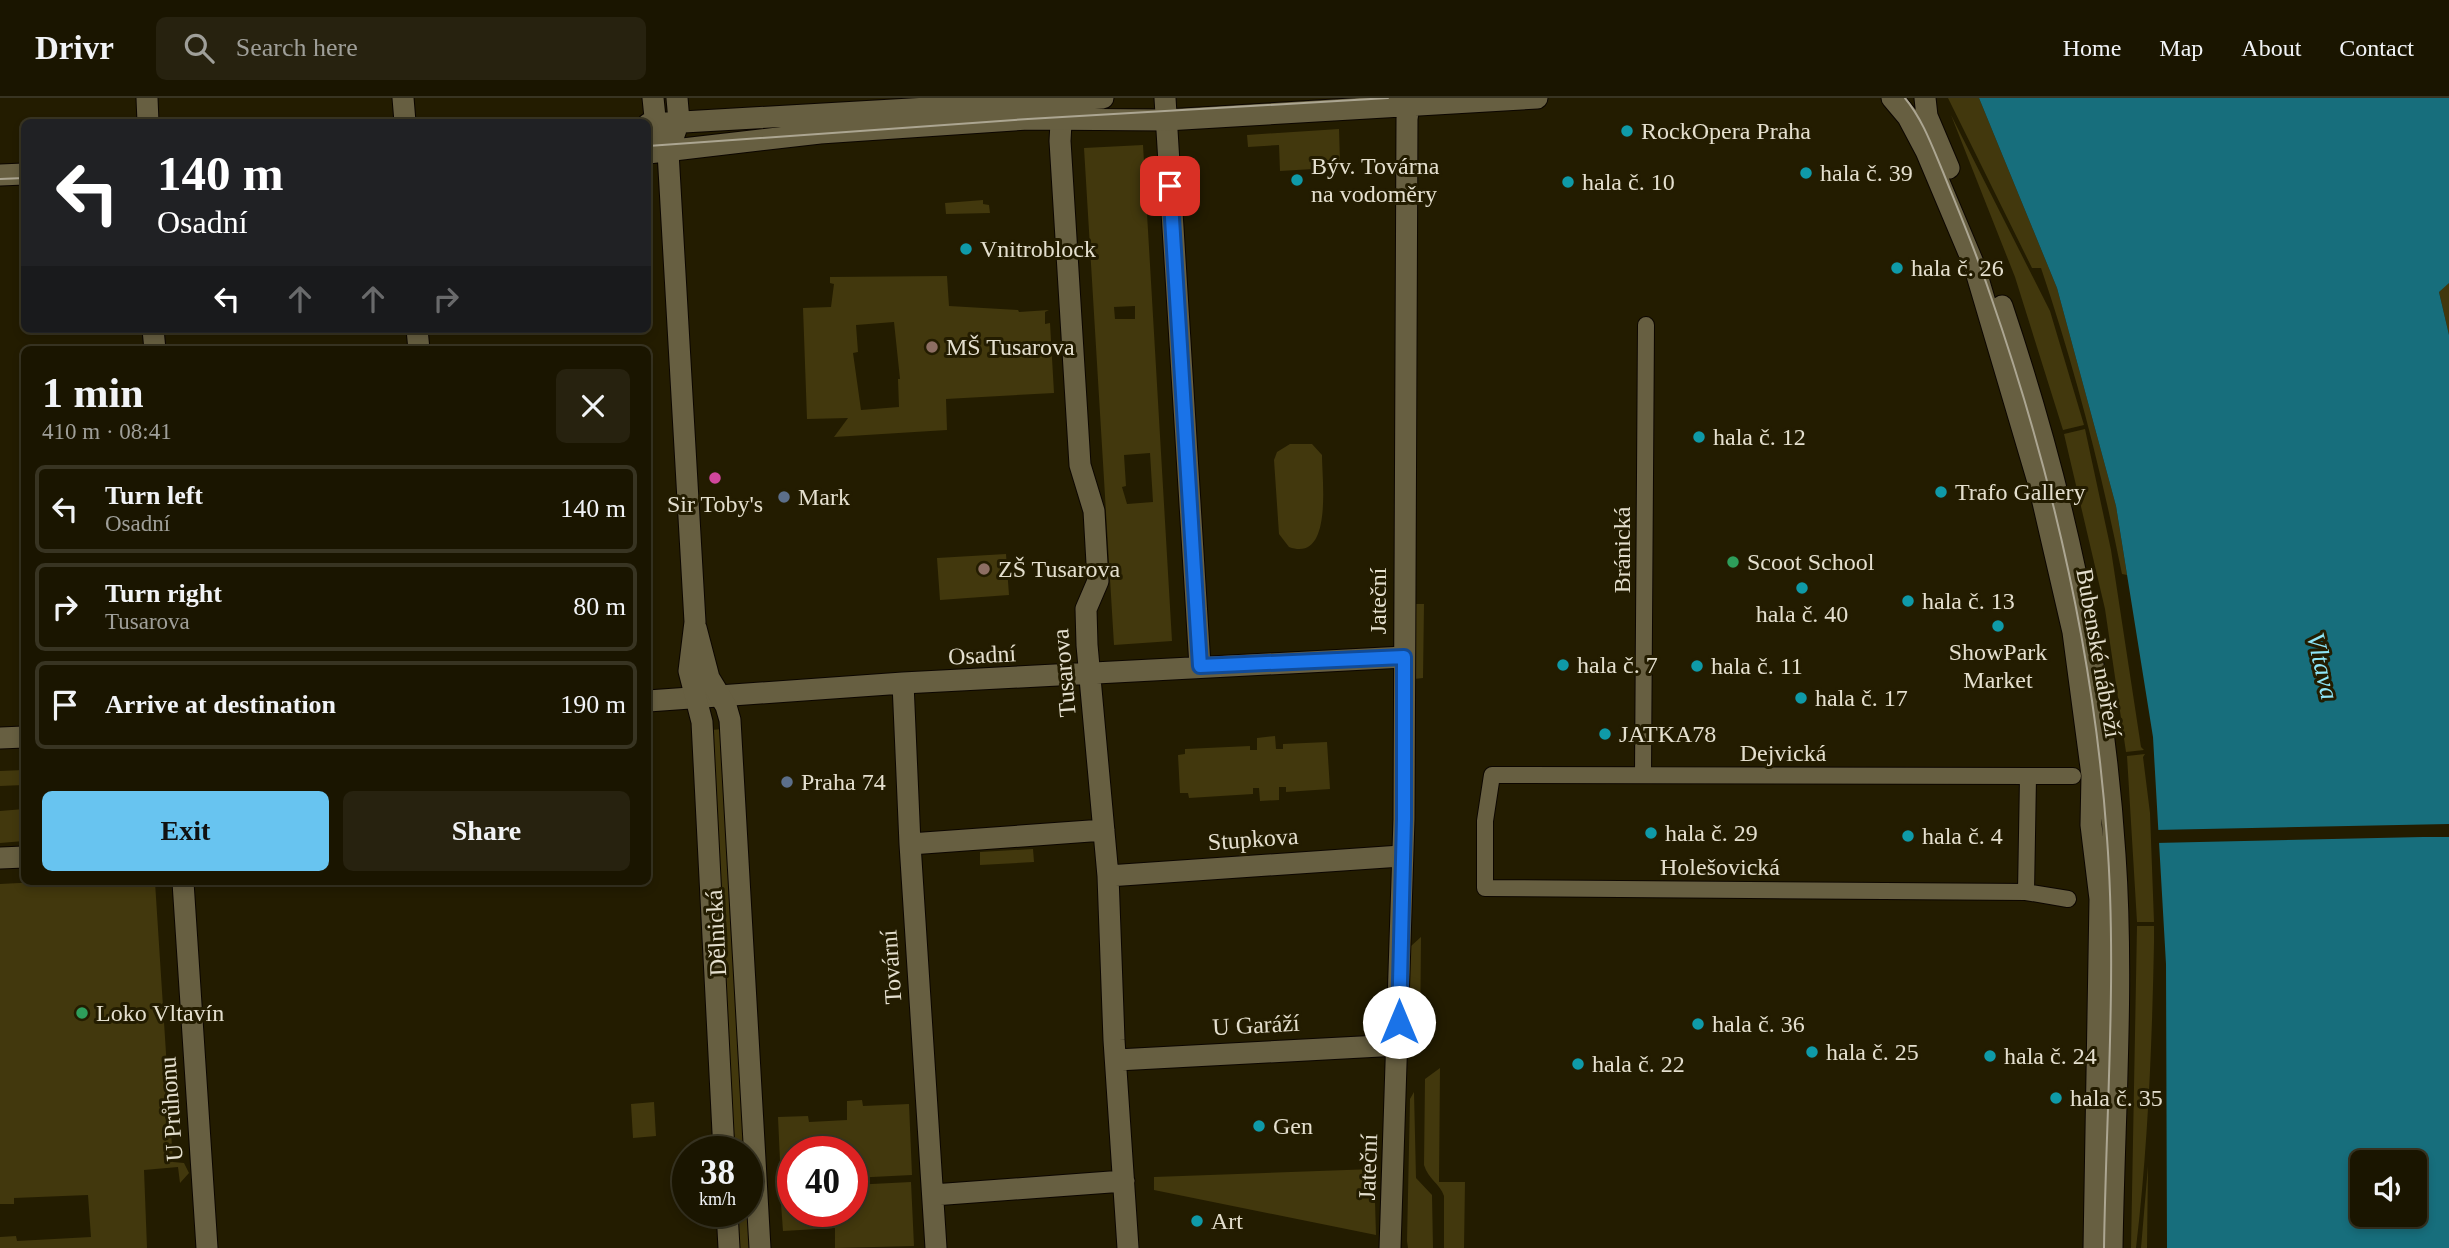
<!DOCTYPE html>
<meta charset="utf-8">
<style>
:root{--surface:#1a1500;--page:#27220f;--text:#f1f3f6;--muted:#9f9f99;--line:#383422;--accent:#68c4f0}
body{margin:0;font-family:"Times New Roman",serif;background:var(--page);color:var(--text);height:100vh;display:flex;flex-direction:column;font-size:26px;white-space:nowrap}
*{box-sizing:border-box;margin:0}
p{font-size:23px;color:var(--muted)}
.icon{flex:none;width:38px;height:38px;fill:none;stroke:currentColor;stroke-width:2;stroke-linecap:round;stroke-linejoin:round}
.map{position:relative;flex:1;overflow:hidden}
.panel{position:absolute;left:21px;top:248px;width:630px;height:539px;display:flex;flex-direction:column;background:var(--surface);border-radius:10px;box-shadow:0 4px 10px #0003,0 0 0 2px var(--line)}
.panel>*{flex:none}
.guide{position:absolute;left:21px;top:21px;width:630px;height:214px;border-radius:10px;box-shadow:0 4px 10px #0003,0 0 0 2px var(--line);background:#202124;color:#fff;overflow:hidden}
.buttons{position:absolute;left:2350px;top:1052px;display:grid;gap:14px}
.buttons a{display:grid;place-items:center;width:77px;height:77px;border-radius:10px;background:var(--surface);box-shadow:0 4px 10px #0003,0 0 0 2px var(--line);font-size:35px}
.speed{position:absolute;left:672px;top:1038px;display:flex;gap:14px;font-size:35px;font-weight:700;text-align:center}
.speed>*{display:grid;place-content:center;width:91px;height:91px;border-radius:50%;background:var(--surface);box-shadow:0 4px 10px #0003,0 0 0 2px var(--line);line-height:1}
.speed small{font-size:18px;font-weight:400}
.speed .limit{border:10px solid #d22;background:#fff;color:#111}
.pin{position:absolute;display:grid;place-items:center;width:60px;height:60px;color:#fff;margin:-30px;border-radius:14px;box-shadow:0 4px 10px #0006}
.me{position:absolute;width:77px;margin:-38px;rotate:0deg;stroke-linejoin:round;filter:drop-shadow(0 0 5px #0008)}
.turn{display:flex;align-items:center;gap:24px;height:147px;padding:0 21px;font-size:32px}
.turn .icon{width:91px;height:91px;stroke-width:2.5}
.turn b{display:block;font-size:49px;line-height:60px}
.lanes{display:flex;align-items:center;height:66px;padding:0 21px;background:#0003;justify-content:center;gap:35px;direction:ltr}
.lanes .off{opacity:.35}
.round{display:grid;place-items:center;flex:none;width:74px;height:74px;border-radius:10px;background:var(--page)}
.head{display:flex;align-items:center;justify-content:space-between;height:119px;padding:0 21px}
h1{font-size:42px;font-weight:700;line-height:52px}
.cta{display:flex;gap:14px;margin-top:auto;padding:14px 21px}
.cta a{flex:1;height:80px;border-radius:10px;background:var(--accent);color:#111;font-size:28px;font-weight:700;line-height:80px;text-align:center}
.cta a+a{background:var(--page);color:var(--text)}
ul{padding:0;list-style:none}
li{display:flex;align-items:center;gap:21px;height:88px;margin:0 14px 10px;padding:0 7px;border:4px solid var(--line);border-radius:10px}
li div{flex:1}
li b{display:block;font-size:26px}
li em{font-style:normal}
header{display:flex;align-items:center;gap:42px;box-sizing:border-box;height:98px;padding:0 35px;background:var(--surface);border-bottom:2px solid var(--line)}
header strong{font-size:33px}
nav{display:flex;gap:38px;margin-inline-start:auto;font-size:24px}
.search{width:490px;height:63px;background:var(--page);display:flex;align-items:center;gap:18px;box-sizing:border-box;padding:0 24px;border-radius:10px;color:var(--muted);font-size:26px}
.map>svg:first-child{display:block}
</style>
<header>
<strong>Drivr</strong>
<div class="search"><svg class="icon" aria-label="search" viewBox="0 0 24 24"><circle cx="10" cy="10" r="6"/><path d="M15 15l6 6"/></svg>Search here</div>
<nav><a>Home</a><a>Map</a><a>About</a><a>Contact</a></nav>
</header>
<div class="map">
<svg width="2449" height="1150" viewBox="0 0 2449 1150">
<rect width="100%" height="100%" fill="#231c00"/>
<!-- green -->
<path fill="#42380d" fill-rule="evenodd" d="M 1948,0 L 1979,0 L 2057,190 L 2116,408 L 2127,477 L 2122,476 C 2101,372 2075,270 2041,170 L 2032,170 Z
M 1951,17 L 2050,213 L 2084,327 L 2063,332 L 2015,179 Z
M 1339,31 L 1340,64 L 1330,65 L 1330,70 L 1280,73 L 1279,47 L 1248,49 L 1247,37 Z
M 1143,47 L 1172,543 L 1114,547 L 1084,50 ZM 1135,208 L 1135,221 L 1115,221 L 1114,209 ZM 1150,355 L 1153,404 L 1127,406 L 1122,389 L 1126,388 L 1124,357 Z
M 983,102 L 983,106 L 989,107 L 990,115 L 946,116 L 945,105 Z
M 947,178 L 949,208 L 1018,212 L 1019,214 L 1049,212 L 1045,214 L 1045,226 L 1050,225 L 1054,295 L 946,301 L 947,332 L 834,339 L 848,320 L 807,321 L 803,210 L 831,209 L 834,186 L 830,185 L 830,179 ZM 894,224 L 900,281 L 898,281 L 899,309 L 861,312 L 853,255 L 858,254 L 856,227 Z
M 2446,184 L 2449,185 L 2449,237 L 2439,194 Z
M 2085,331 L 2111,452 L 2141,649 L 2144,652 L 2126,654 L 2105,511 L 2064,336 Z
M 1290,346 L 1312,346 L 1322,357 C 1322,383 1333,465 1289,449 L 1279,436 L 1274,362 L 1277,354 Z
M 1006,456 L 1009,497 L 940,502 L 937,460 Z
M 1414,506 L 1424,506 L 1423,580 L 1414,581 Z
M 722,631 L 748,1049 L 741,1053 L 732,1050 L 712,632 Z
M 1275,638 L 1276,651 L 1283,651 L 1283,646 L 1327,644 L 1330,691 L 1286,694 L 1286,689 L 1279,689 L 1279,702 L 1260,703 L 1259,690 L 1253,690 L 1253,696 L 1189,700 L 1188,695 L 1180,695 L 1178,657 L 1185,656 L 1185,651 L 1250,648 L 1250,652 L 1257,652 L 1257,640 Z
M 2145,656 L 2143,659 L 2150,715 L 2154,824 L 2137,824 L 2127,658 Z
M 24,672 L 24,687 L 0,688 L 0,673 Z
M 24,711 L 24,743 L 0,745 L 0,713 Z
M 1033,751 L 1034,764 L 980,767 L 980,754 Z
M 39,784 L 155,784 L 173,1064 L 184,1065 L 189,1075 L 180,1085 L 178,1069 L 144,1072 L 147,1150 L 0,1150 L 0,1139 L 16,1138 L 17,1143 L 91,1139 L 88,1097 L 14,1100 L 14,1106 L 0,1106 L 0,786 Z
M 2137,828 L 2154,828 L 2154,845 C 2152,947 2148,1049 2136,1150 L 2131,1150 Z
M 1421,839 L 1420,946 L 1409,933 L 1408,858 L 1411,848 Z
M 1440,970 L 1439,1084 L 1465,1084 L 1464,1150 L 1444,1150 L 1444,1098 C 1440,1086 1428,1081 1424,1067 L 1425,981 Z
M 1414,994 L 1416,1080 L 1432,1097 L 1433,1150 L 1408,1150 L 1407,1143 L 1410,1001 Z
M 862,1002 L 863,1008 L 909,1006 L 912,1077 L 852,1080 L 852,1054 L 793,1054 L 793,1075 L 780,1063 L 778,1019 L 808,1018 L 809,1024 L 847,1022 L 847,1003 Z
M 654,1004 L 656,1038 L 633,1040 L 631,1006 Z
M 2148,1068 L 2147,1150 L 2141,1150 Z
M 1374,1071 L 1376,1137 L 1154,1092 L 1154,1079 Z
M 911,1084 L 914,1148 L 835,1150 L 835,1130 L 783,1133 L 780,1091 L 793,1091 L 793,1113 L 852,1113 L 852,1087 Z
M 747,1106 L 753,1150 L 739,1150 L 737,1113 L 747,1113 Z"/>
<!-- water -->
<path fill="#176e7c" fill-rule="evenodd" d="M 1979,0 L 2449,0 L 2449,185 L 2439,194 L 2449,237 L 2449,1150 L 2167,1150 L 2166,866 L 2153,639 L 2116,408 L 2057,190 ZM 2362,1064 L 2415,1064 L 2415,1116 L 2362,1116 Z"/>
<!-- pier -->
<path fill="#231c00" d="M 2449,726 L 2449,739 L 2423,739 L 2155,745 L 2155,732 Z"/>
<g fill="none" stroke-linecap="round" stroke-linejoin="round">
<defs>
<path id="pedestrian" d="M 1643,677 L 1646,227
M 2026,794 L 2028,679
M 2068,801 L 2026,794 L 1485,790 L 1485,723 L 1492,677 L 2073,678"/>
<path id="minor" d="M 147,0 L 148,24
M 403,0 L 405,24
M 1165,0 L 1200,568
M 1062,6 L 1060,43 L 1080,367 L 1094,413 L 1098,483 L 1086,511 L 1087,547 L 1108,778 L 1114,942 L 1128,1150
M 153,231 L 155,252
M 417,231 L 419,252
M 903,585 L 910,746 L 936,1150
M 648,603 L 903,585 L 1404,559
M 0,640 L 24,639
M 910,746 L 1104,732
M 0,760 L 24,759
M 1108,778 L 1401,758
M 183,784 L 207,1150
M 1117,962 L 1399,947
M 933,1097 L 1124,1083"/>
<path id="tertiary" d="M 653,0 L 657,39
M 677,0 L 679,23 L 668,54 L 695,524 L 689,573 L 702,624 L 724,1054
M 1892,0 L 1908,19 L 1926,53 L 1974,167 L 2039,387 L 2073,534 L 2092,677 L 2091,727 L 2100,801 L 2094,1150
M 1925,0 L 1927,18 L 1949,70
M 648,26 L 1103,0
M 648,55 L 820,35 L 1028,21 L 1166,22 L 1537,0
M 0,77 L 24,76
M 2002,208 C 2062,386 2103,570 2115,757 C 2124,887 2114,1020 2112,1150
M 696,530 L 709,580 L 726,608 L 730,622 L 760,1150
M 727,1113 L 729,1150
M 1390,1150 L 1404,721 L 1407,21 L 1410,0"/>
</defs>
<!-- pedestrian casing -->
<use href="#pedestrian" stroke="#0c0600" stroke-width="18"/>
<!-- minor casing -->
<use href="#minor" stroke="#0c0600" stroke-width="23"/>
<!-- tertiary casing -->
<use href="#tertiary" stroke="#0c0600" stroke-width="23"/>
<!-- pedestrian -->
<use href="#pedestrian" stroke="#675f41" stroke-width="16"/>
<!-- minor -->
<use href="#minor" stroke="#675f41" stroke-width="21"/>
<!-- tertiary -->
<use href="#tertiary" stroke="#675f41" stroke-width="21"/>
<!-- tram -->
<path stroke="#aca692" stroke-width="2" d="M 1905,0 C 1923,22 1932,48 1943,74 C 1959,114 1976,154 1990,196 C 2051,371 2094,555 2107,740 C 2117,873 2106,1016 2104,1150
M 648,48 L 1028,21 L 1388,0
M 0,81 L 24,80"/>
</g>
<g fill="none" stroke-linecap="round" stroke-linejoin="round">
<defs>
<path id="route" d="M 1170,88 L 1200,568 L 1404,559 L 1404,721 L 1399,924"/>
</defs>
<!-- route casing -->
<use href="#route" stroke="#114b97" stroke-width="18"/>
<!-- route -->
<use href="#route" stroke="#1a73e8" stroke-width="12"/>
</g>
<!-- markers -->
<g fill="#0f9aa8" stroke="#231c00" stroke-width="2.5">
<circle cx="1627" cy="33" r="7"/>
<circle cx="1806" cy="75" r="7"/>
<circle cx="1297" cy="82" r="7"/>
<circle cx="1568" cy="84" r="7"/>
<circle cx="966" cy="151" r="7"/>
<circle cx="1897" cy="170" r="7"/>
<circle cx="1699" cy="339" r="7"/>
<circle cx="1941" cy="394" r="7"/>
<circle cx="1802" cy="490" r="7"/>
<circle cx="1908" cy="503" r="7"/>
<circle cx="1998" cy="528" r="7"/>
<circle cx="1563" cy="567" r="7"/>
<circle cx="1697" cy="568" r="7"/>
<circle cx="1801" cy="600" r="7"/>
<circle cx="1605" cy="636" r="7"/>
<circle cx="1651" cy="735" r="7"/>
<circle cx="1908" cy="738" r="7"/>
<circle cx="1698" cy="926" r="7"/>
<circle cx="1812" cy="954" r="7"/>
<circle cx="1990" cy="958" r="7"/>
<circle cx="1578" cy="966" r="7"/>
<circle cx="2056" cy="1000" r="7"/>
<circle cx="1259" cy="1028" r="7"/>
<circle cx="1197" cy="1123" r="7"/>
</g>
<g fill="#8d6e63" stroke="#231c00" stroke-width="2.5">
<circle cx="932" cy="249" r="7"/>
<circle cx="984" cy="471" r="7"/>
</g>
<circle fill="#d1479c" stroke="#231c00" stroke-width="2.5" cx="715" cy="380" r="7"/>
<g fill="#5c6f8a" stroke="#231c00" stroke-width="2.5">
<circle cx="784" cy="399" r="7"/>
<circle cx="787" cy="684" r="7"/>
</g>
<g fill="#2e9e5b" stroke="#231c00" stroke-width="2.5">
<circle cx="1733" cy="464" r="7"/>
<circle cx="82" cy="915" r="7"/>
</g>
<g text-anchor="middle" stroke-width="6" stroke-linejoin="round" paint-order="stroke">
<!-- poi labels -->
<g font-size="24" fill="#e4dfce" stroke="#231c00" text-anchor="start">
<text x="1641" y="41">RockOpera Praha</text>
<text x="1311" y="76">Býv. Továrna<tspan x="1311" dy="28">na vodoměry</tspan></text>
<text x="1820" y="83">hala č. 39</text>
<text x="1582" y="92">hala č. 10</text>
<text x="980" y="159">Vnitroblock</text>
<text x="1911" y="178">hala č. 26</text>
<text x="946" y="257">MŠ Tusarova</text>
<text x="1713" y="347">hala č. 12</text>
<text x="1955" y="402">Trafo Gallery</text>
<text x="798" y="407">Mark</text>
<text x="715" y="414" text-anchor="middle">Sir Toby's</text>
<text x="1747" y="472">Scoot School</text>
<text x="998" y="479">ZŠ Tusarova</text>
<text x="1922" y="511">hala č. 13</text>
<text x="1802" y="524" text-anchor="middle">hala č. 40</text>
<text x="1998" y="562" text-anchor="middle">ShowPark<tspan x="1998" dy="28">Market</tspan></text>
<text x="1577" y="575">hala č. 7</text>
<text x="1711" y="576">hala č. 11</text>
<text x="1815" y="608">hala č. 17</text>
<text x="1619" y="644">JATKA78</text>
<text x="801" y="692">Praha 74</text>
<text x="1665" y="743">hala č. 29</text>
<text x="1922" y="746">hala č. 4</text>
<text x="96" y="923">Loko Vltavín</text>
<text x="1712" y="934">hala č. 36</text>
<text x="1826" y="962">hala č. 25</text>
<text x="2004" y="966">hala č. 24</text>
<text x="1592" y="974">hala č. 22</text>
<text x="2070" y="1008">hala č. 35</text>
<text x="1273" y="1036">Gen</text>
<text x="1211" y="1131">Art</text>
</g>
<!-- street labels -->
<g font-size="24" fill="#e4dfce" stroke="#231c00">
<text transform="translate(1622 452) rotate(-90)" y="8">Bránická</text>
<text transform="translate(1378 503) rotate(-90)" y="8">Jateční</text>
<text transform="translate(2099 555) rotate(80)" y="8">Bubenské nábřeží</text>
<text transform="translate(982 557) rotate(-3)" y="8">Osadní</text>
<text transform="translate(1064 575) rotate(-95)" y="8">Tusarova</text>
<text x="1783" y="663">Dejvická</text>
<text transform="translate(1253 741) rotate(-4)" y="8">Stupkova</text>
<text x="1720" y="777">Holešovická</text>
<text transform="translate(716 835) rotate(-93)" y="8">Dělnická</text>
<text transform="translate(891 869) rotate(-94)" y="8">Tovární</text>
<text transform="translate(1256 927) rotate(-3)" y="8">U Garáží</text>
<text transform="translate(171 1011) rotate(-94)" y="8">U Průhonu</text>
<text transform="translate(1368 1069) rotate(-88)" y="8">Jateční</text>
</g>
<!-- water labels -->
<g font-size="26" font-style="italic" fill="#8fe6f8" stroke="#231c00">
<text transform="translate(2323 568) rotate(77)" y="9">Vltava</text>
</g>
</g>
</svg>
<div class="buttons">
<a><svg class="icon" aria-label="sound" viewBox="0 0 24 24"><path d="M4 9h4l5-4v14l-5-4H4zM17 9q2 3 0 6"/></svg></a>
</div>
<div class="speed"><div>38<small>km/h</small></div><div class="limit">40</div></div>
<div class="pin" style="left:1170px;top:88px;background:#d93025"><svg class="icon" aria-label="arrive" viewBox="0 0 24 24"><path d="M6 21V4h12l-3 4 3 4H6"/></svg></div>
<svg class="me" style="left:1399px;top:924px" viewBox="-20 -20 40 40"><circle r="19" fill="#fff"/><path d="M0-13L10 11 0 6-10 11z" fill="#1a73e8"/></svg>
<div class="guide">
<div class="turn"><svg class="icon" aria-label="left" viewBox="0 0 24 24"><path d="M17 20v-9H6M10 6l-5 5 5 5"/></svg><div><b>140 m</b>Osadní</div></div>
<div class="lanes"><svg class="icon" aria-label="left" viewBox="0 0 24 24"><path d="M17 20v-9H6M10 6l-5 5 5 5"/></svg><svg class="icon off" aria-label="ahead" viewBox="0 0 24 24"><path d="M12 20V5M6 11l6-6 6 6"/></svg><svg class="icon off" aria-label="ahead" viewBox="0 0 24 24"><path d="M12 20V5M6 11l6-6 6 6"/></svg><svg class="icon off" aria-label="right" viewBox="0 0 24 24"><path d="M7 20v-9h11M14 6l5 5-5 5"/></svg></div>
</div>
<section class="panel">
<div class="head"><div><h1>1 min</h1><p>410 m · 08:41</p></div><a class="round"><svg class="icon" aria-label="close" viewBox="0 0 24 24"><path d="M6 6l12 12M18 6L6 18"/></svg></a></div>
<ul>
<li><svg class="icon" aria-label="left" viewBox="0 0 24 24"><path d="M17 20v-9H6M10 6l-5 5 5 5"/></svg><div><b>Turn left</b><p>Osadní</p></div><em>140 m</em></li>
<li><svg class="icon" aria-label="right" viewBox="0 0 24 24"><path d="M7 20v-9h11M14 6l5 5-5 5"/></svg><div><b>Turn right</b><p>Tusarova</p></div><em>80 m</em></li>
<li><svg class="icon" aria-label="arrive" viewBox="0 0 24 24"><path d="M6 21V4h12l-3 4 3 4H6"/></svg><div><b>Arrive at destination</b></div><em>190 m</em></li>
</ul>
<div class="cta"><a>Exit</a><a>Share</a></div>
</section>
</div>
